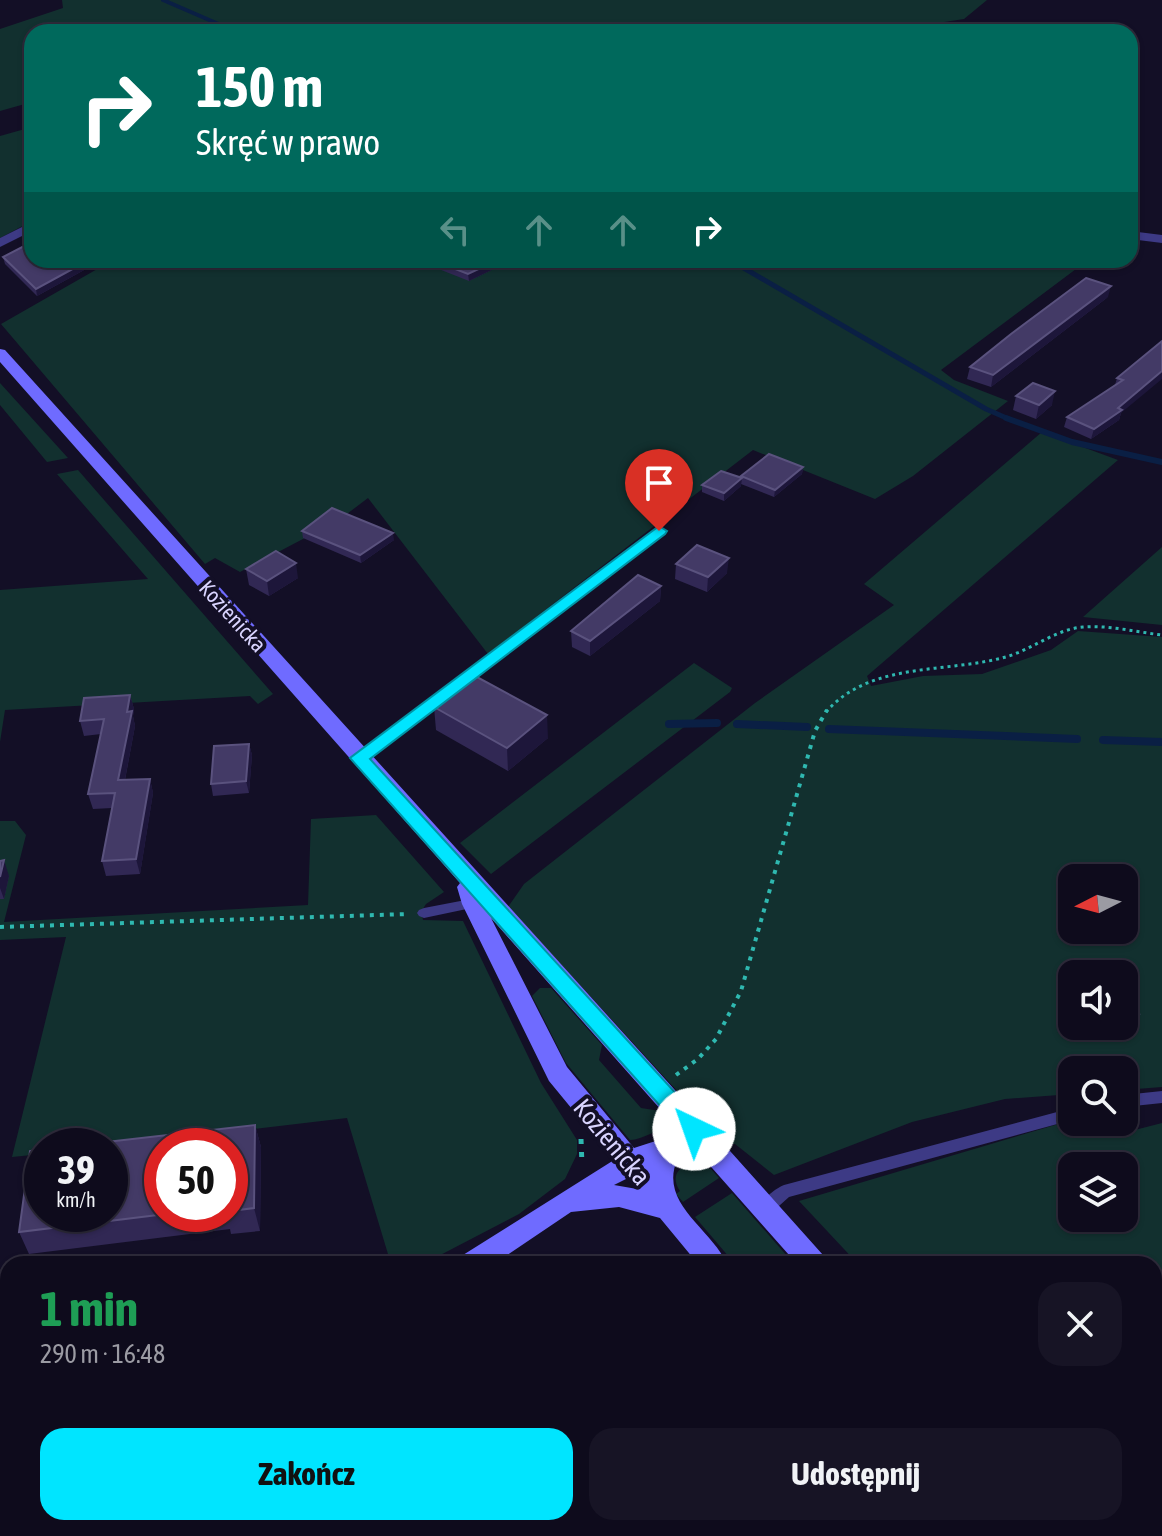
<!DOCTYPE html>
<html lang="pl">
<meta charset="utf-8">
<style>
:root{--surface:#0e0b1c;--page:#171425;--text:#f1f3f6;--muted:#9b9ba3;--line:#2e2b3b;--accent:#00e5ff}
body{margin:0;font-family:"Asap Condensed",sans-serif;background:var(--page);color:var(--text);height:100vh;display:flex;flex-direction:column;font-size:30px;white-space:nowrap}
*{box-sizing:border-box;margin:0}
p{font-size:26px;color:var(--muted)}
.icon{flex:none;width:44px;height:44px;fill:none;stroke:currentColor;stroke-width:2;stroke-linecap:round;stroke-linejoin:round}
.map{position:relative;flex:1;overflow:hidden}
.panel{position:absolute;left:0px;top:1256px;width:1162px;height:280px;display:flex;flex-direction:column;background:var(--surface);border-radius:24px 24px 0 0;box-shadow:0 2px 6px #0004,0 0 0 2px var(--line)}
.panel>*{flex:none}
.banner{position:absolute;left:24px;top:24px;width:1114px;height:244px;border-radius:24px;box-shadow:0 2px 6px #0004,0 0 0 2px var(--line);background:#00695c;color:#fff;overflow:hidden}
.needle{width:52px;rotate:264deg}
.fabs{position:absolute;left:1058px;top:864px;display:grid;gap:16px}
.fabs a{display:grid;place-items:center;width:80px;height:80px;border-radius:16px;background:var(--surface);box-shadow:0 2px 6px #0004,0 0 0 2px var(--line);font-size:40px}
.speed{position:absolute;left:24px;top:1128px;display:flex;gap:16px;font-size:40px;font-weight:700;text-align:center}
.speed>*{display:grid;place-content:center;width:104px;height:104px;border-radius:50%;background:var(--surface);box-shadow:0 2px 6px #0004,0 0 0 2px var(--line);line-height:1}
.speed small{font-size:20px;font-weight:400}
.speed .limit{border:12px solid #d22;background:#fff;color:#111}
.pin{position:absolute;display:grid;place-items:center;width:68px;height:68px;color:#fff;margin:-82px -34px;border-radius:50% 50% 50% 0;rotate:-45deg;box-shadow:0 0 8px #0007}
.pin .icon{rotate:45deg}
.me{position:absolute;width:88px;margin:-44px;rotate:318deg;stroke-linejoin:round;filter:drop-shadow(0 0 6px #0008)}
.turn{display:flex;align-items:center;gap:28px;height:168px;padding:0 40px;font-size:36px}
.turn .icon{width:104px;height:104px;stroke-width:2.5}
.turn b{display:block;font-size:56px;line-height:68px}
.lanes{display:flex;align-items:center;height:76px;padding:0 40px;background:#0003;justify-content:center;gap:40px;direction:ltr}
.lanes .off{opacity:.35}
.round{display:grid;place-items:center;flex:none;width:84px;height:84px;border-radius:24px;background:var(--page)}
.head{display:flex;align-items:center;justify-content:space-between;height:136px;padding:0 40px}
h1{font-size:48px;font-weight:700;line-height:60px;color:#1e9e55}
.primary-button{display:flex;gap:16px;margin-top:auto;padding:16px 40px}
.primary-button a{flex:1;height:92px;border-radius:24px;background:var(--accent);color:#111;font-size:32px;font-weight:700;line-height:92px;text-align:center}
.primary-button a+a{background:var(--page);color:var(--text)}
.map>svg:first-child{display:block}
</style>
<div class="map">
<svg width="1162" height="1536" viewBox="0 0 1162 1536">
<rect width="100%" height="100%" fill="#130f26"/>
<!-- green -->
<path fill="#12302f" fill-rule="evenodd" d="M 62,0 L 987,0 L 964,19 L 879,32 L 32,32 L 32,102 L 0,111 L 0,29 L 63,8 Z
M 32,127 L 32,208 L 27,211 L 32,221 L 0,238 L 0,136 Z
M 113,260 L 1088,260 L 941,370 L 954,380 L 1008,401 L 913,476 L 875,499 L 753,450 L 488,654 L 368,498 L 339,520 L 240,572 L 215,558 L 205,564 L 1,324 Z
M 0,383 L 68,458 L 47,462 L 0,405 Z
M 1042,432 L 1118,460 L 867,676 L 871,686 L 923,676 L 982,674 L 1051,650 L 1078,631 L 1162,637 L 1162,1087 L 1124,1090 L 1124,1070 L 1072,1070 L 1072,1094 L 1005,1099 L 912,1122 L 774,1175 L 735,1144 L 726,1144 L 508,907 L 524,884 L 755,703 L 894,605 L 864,584 ZM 1072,878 L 1124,878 L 1124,930 L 1072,930 ZM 1072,974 L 1124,974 L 1124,1026 L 1072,1026 Z
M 78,470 L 273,694 L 258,704 L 250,696 L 5,710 L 0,742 L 0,590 L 148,579 L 57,474 Z
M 1162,547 L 1162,625 L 1083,617 Z
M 694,663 L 732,688 L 730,692 L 491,874 L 460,843 Z
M 376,815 L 444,892 L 426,904 L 421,912 L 423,920 L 463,921 L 541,1083 L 577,1140 L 577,1154 L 565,1179 L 519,1214 L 425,1263 L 391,1264 L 347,1118 L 110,1146 L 42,1146 L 42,1154 L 12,1157 L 66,937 L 0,940 L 0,821 L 15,821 L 26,835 L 4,922 L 308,905 L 311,819 Z
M 540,988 L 551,988 L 602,1045 L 599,1060 L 641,1108 L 660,1111 L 673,1126 C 658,1128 643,1140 630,1140 L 566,1063 L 532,996 Z
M 1072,1120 L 1072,1122 L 1113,1122 L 1127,1132 L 1162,1123 L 1162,1536 L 1107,1536 L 1100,1528 L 1154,1528 L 1154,1264 L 858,1264 L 799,1201 ZM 1072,1166 L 1124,1166 L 1124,1218 L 1072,1218 Z
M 689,1165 L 711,1169 L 719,1178 L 683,1202 L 676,1194 L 680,1191 C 672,1180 675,1168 689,1165 Z
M 732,1193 L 794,1264 L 735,1264 L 695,1217 Z"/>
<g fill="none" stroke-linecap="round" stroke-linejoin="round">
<!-- stream-far3 -->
<path stroke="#0a1f44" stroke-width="4" d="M 163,0 L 237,32"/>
<!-- stream-far2 -->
<path stroke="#0a1f44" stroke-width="5" d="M 730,260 L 986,409 L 1011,420"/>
<!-- stream-far1 -->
<path stroke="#0a1f44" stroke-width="6" d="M 1006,418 L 1072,442 L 1162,462"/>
<!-- stream -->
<path stroke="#0a1f44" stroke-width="8" d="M 669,724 L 717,723
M 737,724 L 807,727
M 829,729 L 1077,739
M 1103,740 L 1162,742"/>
<!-- path-far2 -->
<path stroke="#2fb8b0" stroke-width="3" stroke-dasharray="3 4" stroke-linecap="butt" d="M 826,712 C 871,660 950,674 1009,656 C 1034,648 1057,629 1083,627 C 1109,625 1136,632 1162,635"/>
<!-- path-far1 -->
<path stroke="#2fb8b0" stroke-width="4" stroke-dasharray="4 6" stroke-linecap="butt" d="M 0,927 L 409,914
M 676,1075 L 698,1059 L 716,1039 L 741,991 L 815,731 L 827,710"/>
<!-- path -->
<path stroke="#2fb8b0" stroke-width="5" stroke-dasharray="5 8" stroke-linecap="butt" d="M 581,1139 L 582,1165
M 1154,1281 L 1162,1276
M 1154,1399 L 1162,1407
M 1154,1399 L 1162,1394
M 1154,1514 L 1162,1523
M 1111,1528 L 1118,1536
M 792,1536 L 802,1528"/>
<!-- lane -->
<path fill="#3d3a85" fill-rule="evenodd" d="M 659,528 L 663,529 L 663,533 L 363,761 L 355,761 L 353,758 L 355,755 Z
M 476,898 L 481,900 L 483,903 L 481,906 L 424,918 L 419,916 L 417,913 L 419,910 L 424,908 Z
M 1162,1091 L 1162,1103 L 1124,1107 L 1124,1095 Z
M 1072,1108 L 1072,1120 L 789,1197 L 770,1214 L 765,1216 L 760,1214 L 757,1209 C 762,1200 774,1189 784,1185 Z"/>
<!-- street -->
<path fill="#3d3a85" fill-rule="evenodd" d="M 32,222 L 32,231 L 0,247 L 0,238 Z
M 1130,231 L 1162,235 L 1162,243 L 1130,239 Z
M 725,1528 L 757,1528 L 760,1536 L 728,1536 Z
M 824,1528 L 860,1528 L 857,1536 L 821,1536 Z"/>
<!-- secondary -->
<path fill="#6f6bff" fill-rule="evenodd" d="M 0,349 L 5,350 L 722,1142 L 823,1255 L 827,1264 L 797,1264 L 705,1160 L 678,1158 C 657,1203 711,1228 727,1264 L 698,1264 L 660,1218 L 619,1207 L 571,1212 L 494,1264 L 459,1264 L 463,1255 L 614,1160 L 549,1081 L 462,904 L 457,887 L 460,883 L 0,362 ZM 491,918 L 685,1137 L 671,1136 L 634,1148 L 567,1067 ZM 628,1178 L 637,1189 L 614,1185 Z
M 8,1366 L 8,1394 L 0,1396 L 0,1368 Z
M 921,1528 L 955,1528 L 958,1536 L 924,1536 Z
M 1035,1528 L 1069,1528 L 1072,1536 L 1038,1536 Z"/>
</g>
<!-- wall -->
<path fill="#312854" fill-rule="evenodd" d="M 3,257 L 95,264 L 37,296 L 5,264 Z
M 421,260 L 512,260 L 469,281 L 421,262 Z
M 1108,297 L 991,387 L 967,379 L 970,367 Z
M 1162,341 L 1121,413 L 1119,420 L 1091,439 L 1064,427 L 1067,417 L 1115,385 L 1117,378 Z
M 1016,396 L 1052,405 L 1036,419 L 1013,410 Z
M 803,467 L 802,474 L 774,497 L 741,484 L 741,486 L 724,501 L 702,492 L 702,485 L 741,478 L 741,476 Z
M 302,531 L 394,540 L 361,563 L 303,538 Z
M 676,564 L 727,573 L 707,592 L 675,579 Z
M 246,569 L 298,578 L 269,596 L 249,585 Z
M 661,586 L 660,601 L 590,656 L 572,647 L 571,631 Z
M 130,695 L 134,709 L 133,716 L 135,726 L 125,780 L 150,779 L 153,793 L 140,874 L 106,876 L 102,861 L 112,808 L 93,809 L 88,794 L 101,734 L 84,736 L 80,721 Z
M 434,707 L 548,738 L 508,771 L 436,730 Z
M 249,744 L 252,755 L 249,793 L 213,796 L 211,784 Z
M 0,861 L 9,876 L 4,899 L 0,899 Z
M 1139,1014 L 1136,1022 L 1110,1033 L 1104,1026 L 1124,1026 Z
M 255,1125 L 261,1147 L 260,1231 L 231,1234 L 230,1229 L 29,1254 L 19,1232 L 30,1151 L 42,1149 L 42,1214 L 110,1214 L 110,1146 L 71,1146 ZM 162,1146 L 230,1146 L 230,1214 L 162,1214 Z
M 0,1465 L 3,1470 L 8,1471 L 8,1502 L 0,1502 Z"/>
<!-- shaded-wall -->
<path fill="#1d163a" d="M 89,260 L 94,260 L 95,264 L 37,296 L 36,289 Z
M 498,260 L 512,260 L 469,281 L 468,274 Z
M 1111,286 L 1108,297 L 991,387 L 993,375 Z
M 1162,371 L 1162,379 L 1121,413 L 1119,420 L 1091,439 L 1094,429 Z
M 1055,391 L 1052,405 L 1036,419 L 1039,405 Z
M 803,467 L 802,474 L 774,497 L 775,490 Z
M 742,478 L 741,486 L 724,501 L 724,493 Z
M 393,533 L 394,540 L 361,563 L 360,555 Z
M 729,558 L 727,573 L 707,592 L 708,577 Z
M 296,563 L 298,578 L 269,596 L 267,581 Z
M 661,586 L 660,601 L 590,656 L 590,641 Z
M 130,695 L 134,709 L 133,716 L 135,726 L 122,795 L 118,780 Z
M 547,715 L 548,738 L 508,771 L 507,748 Z
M 249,744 L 252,755 L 249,793 L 246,781 Z
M 150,779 L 153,793 L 140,874 L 136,859 Z
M 4,860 L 9,876 L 4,899 L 0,888 L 0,877 Z
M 1139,1014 L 1136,1022 L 1110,1033 L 1113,1026 L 1124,1026 L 1124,1021 Z
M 255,1125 L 261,1147 L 260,1231 L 254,1208 Z
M 0,1465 L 6,1476 L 7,1470 L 8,1471 L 8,1499 L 2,1489 Z"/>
<!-- building -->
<path fill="#433a66" stroke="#5a527e" stroke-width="2" d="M 32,242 L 32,260 L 89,260 L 36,289 L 3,257 Z
M 432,260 L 498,260 L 468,274 Z
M 1086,278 L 1111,286 L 993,375 L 970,367 L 1011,334 Z
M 1162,341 L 1162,371 L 1118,408 L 1122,410 L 1094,429 L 1067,417 L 1123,380 L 1117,378 Z
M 1033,383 L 1055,391 L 1039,405 L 1016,396 Z
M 769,454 L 803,467 L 775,490 L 741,476 Z
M 721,471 L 742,478 L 724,493 L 702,485 Z
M 332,508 L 393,533 L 360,555 L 302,531 Z
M 697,545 L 729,558 L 708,577 L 676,564 Z
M 276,551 L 296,563 L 267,581 L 246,569 Z
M 638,575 L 661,586 L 590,641 L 571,631 Z
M 475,676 L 547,715 L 507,748 L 434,707 Z
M 130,695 L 127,712 L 132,711 L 118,780 L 150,779 L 136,859 L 102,861 L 115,793 L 88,794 L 104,719 L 80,721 L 84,698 Z
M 249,744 L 246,781 L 211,784 L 214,746 Z
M 4,860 L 0,877 L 0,861 Z
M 1124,999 L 1139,1014 L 1124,1021 Z
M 255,1125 L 254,1208 L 230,1211 L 230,1146 L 162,1146 L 162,1214 L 166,1214 L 19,1232 L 30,1151 L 42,1149 L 42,1214 L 110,1214 L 110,1146 L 71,1146 Z
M 0,1470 L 7,1470 L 2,1489 L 0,1489 Z
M 445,1528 L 474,1528 L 474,1536 L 444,1536 Z
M 588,1528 L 655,1528 L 655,1536 L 588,1536 Z"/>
<!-- route -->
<path fill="#00e5ff" stroke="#0095a6" stroke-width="2" d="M 659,526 L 667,531 L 665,534 L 370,759 L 702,1122 L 706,1129 L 702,1135 L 694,1138 L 686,1135 L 350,758 Z"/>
<g text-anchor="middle" stroke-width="8" stroke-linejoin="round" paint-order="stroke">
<!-- street labels -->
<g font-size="22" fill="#d9d4ff" stroke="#130f26">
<text transform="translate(233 616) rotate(48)" y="8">Kozienicka</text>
</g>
<!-- near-street labels -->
<g font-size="26" fill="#d9d4ff" stroke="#130f26">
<text transform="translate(612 1142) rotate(50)" y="9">Kozienicka</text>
</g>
</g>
</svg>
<div class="fabs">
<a><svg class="needle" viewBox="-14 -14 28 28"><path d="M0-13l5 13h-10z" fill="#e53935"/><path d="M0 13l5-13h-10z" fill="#9b9ba3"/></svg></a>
<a><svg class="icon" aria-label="sound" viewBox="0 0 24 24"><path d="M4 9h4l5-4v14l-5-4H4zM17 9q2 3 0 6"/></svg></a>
<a><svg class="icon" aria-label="search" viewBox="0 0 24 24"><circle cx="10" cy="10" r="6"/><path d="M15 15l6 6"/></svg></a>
<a><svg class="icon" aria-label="layers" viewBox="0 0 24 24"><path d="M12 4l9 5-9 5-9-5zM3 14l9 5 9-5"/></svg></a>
</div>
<div class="speed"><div>39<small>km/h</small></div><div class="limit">50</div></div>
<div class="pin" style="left:659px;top:531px;background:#d93025"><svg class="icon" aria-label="arrive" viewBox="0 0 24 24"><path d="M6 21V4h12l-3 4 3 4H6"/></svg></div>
<svg class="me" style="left:694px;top:1129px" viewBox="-20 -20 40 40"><circle r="19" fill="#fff"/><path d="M0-13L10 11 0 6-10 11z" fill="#00e5ff"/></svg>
<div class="banner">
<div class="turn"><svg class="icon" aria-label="right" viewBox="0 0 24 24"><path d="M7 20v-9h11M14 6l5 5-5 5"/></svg><div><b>150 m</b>Skręć w prawo</div></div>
<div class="lanes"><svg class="icon off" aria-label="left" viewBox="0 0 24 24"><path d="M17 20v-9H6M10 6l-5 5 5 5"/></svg><svg class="icon off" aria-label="ahead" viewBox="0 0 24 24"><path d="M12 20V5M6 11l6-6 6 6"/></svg><svg class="icon off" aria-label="ahead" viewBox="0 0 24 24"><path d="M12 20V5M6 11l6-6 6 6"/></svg><svg class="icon" aria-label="right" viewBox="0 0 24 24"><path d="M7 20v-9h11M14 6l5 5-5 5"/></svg></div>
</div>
<section class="panel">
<div class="head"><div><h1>1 min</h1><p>290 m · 16:48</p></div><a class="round"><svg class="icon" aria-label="close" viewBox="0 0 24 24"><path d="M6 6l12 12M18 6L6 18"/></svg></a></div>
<div class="primary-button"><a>Zakończ</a><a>Udostępnij</a></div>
</section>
</div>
